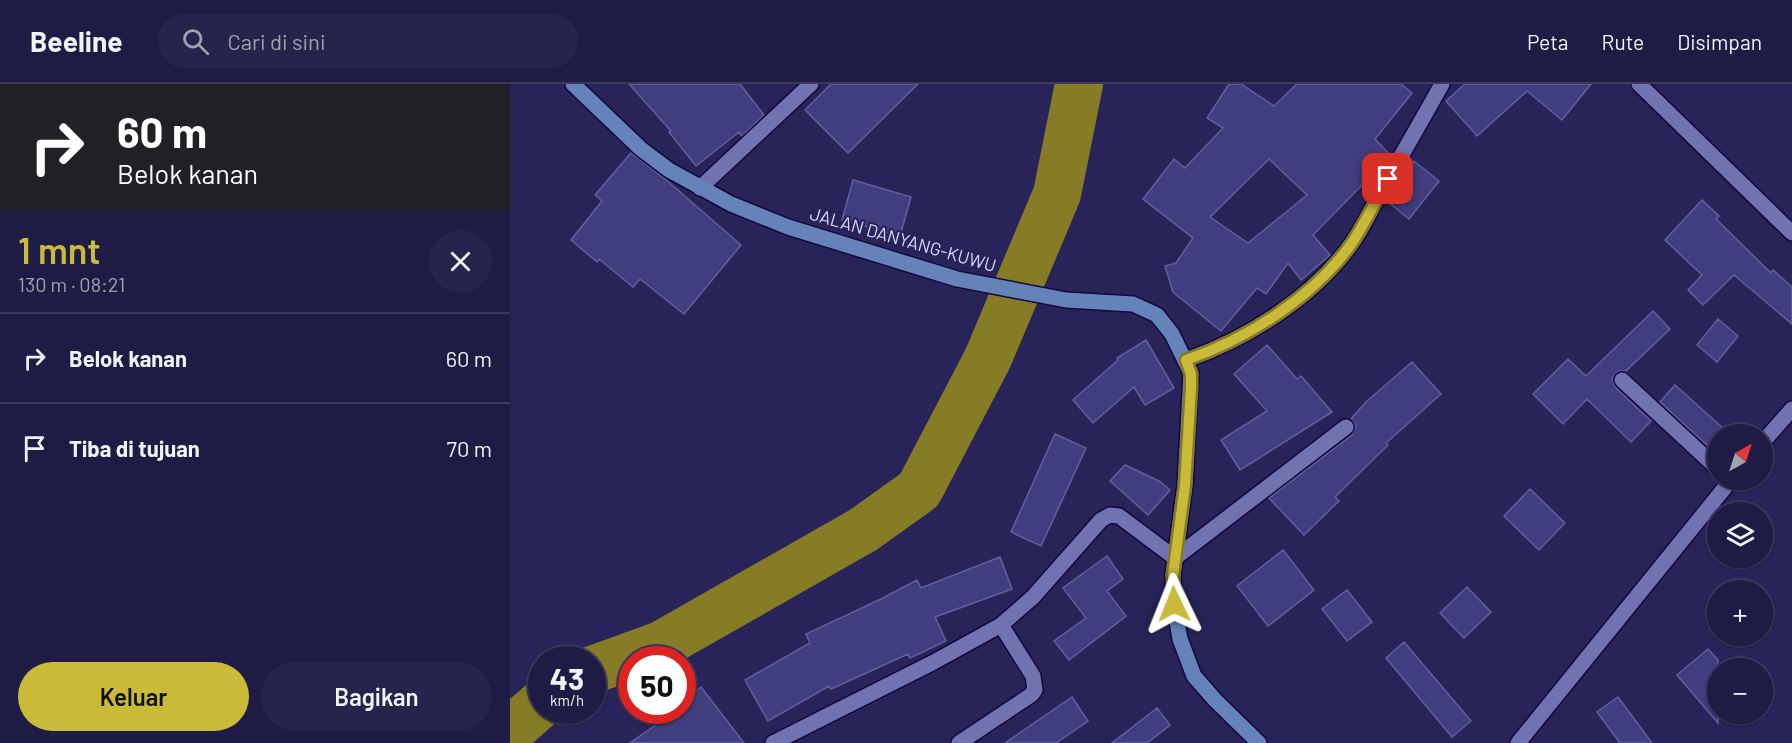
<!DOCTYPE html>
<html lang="id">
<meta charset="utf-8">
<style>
:root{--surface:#1e1b44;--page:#26244b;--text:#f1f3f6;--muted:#a1a1b2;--line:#3c395d;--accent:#c9ba3a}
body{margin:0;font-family:Barlow,sans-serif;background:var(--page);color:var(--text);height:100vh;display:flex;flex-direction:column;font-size:22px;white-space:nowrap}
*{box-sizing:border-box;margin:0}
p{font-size:20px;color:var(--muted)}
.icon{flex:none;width:33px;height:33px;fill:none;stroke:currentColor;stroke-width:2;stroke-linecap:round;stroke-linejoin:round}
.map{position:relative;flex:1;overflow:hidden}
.side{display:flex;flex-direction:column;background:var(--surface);width:510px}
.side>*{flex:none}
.guide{background:#202124;color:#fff;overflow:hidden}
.needle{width:39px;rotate:39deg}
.controls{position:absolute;left:1197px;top:340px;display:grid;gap:12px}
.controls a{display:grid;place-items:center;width:66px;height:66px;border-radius:50%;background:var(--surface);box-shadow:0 2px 4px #0004,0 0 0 2px var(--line);font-size:30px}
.speed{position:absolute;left:18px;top:562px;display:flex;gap:12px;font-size:30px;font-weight:700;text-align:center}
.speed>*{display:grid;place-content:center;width:78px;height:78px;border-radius:50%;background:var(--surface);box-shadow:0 2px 4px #0004,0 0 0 2px var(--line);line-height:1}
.speed small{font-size:15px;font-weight:400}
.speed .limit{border:9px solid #d22;background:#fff;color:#111}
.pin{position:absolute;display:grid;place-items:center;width:51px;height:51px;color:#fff;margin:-26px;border-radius:12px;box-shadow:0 3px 9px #0006}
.me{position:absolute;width:66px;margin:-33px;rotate:358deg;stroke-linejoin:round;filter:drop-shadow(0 0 4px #0008)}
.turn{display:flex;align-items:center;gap:21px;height:126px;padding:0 18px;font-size:27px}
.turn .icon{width:78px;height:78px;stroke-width:2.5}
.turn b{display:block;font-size:42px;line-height:51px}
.round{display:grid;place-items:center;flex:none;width:63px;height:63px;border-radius:32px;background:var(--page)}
.headline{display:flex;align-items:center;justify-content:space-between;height:102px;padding:0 18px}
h1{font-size:36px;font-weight:600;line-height:45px;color:var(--accent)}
.button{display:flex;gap:12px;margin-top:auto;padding:12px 18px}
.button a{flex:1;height:69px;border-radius:36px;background:var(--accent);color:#111;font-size:24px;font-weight:600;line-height:69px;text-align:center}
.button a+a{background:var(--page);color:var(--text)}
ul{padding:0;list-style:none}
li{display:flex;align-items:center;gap:18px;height:90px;padding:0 18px;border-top:2px solid var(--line)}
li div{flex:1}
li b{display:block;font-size:22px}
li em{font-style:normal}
header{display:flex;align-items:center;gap:36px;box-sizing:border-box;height:84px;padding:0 30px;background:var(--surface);border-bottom:2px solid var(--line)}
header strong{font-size:28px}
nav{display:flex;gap:33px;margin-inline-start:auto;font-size:21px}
.search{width:420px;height:54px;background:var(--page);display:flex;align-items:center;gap:15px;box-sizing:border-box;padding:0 21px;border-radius:33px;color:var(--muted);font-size:22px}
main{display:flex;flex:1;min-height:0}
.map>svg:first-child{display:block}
</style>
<header>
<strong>Beeline</strong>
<div class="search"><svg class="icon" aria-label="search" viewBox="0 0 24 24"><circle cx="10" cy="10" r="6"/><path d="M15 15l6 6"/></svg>Cari di sini</div>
<nav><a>Peta</a><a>Rute</a><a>Disimpan</a></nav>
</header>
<main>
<section class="side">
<div class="guide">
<div class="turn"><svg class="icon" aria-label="right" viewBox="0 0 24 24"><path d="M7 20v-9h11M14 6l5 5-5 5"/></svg><div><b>60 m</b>Belok kanan</div></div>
</div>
<div class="headline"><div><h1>1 mnt</h1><p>130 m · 08:21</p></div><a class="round"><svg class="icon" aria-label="close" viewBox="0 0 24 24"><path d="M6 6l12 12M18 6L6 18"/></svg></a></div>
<ul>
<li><svg class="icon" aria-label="right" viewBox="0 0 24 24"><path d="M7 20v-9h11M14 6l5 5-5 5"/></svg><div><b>Belok kanan</b></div><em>60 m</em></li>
<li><svg class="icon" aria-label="arrive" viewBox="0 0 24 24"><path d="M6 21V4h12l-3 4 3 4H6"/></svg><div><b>Tiba di tujuan</b></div><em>70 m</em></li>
</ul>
<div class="button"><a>Keluar</a><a>Bagikan</a></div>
</section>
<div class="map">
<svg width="1282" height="659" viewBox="0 0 1282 659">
<rect width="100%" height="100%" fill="#28245a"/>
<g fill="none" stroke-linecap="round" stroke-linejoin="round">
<!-- river -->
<path stroke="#867c25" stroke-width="48" d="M 82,586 L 151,561 L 353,446 L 409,406 L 478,274 L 547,110 L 569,0
M 0,647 L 32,619"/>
</g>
<!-- building -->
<path fill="#413e7f" stroke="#60619d" stroke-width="1.5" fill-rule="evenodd" d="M 119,0 L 230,0 L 254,31 L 232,52 L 229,48 L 186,82 L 159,48 L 161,47 Z
M 321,0 L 408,0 L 338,69 L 295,26 Z
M 719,0 L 731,0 L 764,22 L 787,0 L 891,0 L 902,9 L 865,55 L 880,71 L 861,105 L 854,99 L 803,151 L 820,171 L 819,172 L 791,196 L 778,179 L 756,210 L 747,204 L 711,247 L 663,208 L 655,182 L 666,179 L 683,154 L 633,115 L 664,75 L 675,84 L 713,44 L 697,34 ZM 759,75 L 797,111 L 738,159 L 700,133 Z
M 955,0 L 1081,0 L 1052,36 L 1017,7 L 967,52 L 936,17 Z
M 121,69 L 154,94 L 231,161 L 174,230 L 130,195 L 123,203 L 89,175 L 87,178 L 61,156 L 92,117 L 85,111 Z
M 904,77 L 929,97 L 899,135 L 877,117 L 894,86 L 896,87 Z
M 343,96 L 401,113 L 390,152 L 332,136 Z
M 1192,116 L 1209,132 L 1206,135 L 1261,189 L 1263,186 L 1282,203 L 1282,240 L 1224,191 L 1193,221 L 1178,206 L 1192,191 L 1155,156 Z
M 1143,227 L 1160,245 L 1116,287 L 1109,287 L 1102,294 L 1105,303 L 1141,337 L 1121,358 L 1077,315 L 1053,340 L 1023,310 L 1058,275 L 1076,292 Z
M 1208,235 L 1228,252 L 1207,278 L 1187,261 Z
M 636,256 L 664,304 L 635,321 L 624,303 L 583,339 L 563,316 L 608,276 L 607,274 Z
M 757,261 L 787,295 L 791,292 L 822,328 L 730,386 L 711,356 L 757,327 L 724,290 Z
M 902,278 L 931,310 L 876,359 L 878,361 L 825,413 L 829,417 L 794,451 L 759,414 L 842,351 L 846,342 L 841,335 L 856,318 Z
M 1165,301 L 1215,346 L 1210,351 L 1208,351 L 1208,354 L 1199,363 L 1150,318 Z
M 545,350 L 576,364 L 531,462 L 501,448 Z
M 615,381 L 649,397 L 660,406 L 638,431 L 600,397 Z
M 1020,405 L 1055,439 L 1029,466 L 994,432 Z
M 773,466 L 804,506 L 758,542 L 727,502 Z
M 597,472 L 613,495 L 597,507 L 616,532 L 559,576 L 544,557 L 576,534 L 553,504 Z
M 490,473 L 502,505 L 425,533 L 436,557 L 400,574 L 398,570 L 321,605 L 319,602 L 258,637 L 235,596 L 300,559 L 296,550 L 371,515 L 407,496 L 411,504 Z
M 957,503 L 981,528 L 954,554 L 930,529 Z
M 837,506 L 862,538 L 837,557 L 812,525 Z
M 894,558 L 961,637 L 942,653 L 876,574 Z
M 1198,565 L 1208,576 L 1208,639 L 1167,591 Z
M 191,603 L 234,659 L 120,659 L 164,628 L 163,627 L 172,627 L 172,617 Z
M 562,613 L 578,637 L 546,659 L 495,659 Z
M 1108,613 L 1142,659 L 1110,659 L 1087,628 Z
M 647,624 L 660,641 L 637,659 L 602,659 Z"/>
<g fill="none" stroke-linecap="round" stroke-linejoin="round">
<defs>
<path id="street" d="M 1129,0 L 1282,149
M 190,104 L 301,0
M 676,276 C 737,255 804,213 842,159 C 854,142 863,122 873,103 C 893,69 913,34 932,0
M 1112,296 L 1208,385
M 1252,359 L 1282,325
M 263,659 L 422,579 L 491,541 L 523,513 L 591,436 L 600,431 L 609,432 L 665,474 L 836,343
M 449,659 L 521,611 L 525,606 L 523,592 L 491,541
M 1008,659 L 1221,396"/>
<path id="secondary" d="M 63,0 L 131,65 L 159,86 L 221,120 L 278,143 L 447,195 L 556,216 L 623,220 L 647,231 L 662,250 L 681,289 L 675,401 L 663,491 L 664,520 L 670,555 L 684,592 L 705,616 L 749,659"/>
</defs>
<!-- street casing -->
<use href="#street" stroke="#13083e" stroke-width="18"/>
<!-- secondary casing -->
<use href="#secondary" stroke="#13083e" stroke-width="18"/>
<!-- street -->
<use href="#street" stroke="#7172b0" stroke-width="15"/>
<!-- secondary -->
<use href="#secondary" stroke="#6583b8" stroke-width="15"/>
</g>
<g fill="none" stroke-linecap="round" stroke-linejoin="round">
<defs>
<path id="route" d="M 664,520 L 663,491 L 675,401 L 681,304 L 681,290 L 676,276 C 737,255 804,213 842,159 C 855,139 866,116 878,95"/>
</defs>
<!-- route casing -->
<use href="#route" stroke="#837926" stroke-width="15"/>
<!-- route -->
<use href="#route" stroke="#c9ba3a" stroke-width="10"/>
</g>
<g text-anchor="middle" stroke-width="4.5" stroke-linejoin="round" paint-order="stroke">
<!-- street labels -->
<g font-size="18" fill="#d6d8fb" stroke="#28245a">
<text transform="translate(393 156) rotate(16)" y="6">JALAN DANYANG-KUWU</text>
</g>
</g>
</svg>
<div class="controls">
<a><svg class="needle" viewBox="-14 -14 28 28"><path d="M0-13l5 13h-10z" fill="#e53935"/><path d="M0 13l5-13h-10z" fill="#a1a1b2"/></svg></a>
<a><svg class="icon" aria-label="layers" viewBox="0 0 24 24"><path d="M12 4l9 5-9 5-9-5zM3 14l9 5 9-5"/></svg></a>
<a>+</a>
<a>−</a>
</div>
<div class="speed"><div>43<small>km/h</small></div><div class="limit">50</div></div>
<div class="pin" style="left:878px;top:95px;background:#d93025"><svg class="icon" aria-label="arrive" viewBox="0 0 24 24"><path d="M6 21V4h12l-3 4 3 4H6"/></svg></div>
<svg class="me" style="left:664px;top:520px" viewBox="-20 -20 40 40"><path d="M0-17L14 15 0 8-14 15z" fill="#c9ba3a" stroke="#fff" stroke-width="4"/></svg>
</div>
</main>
